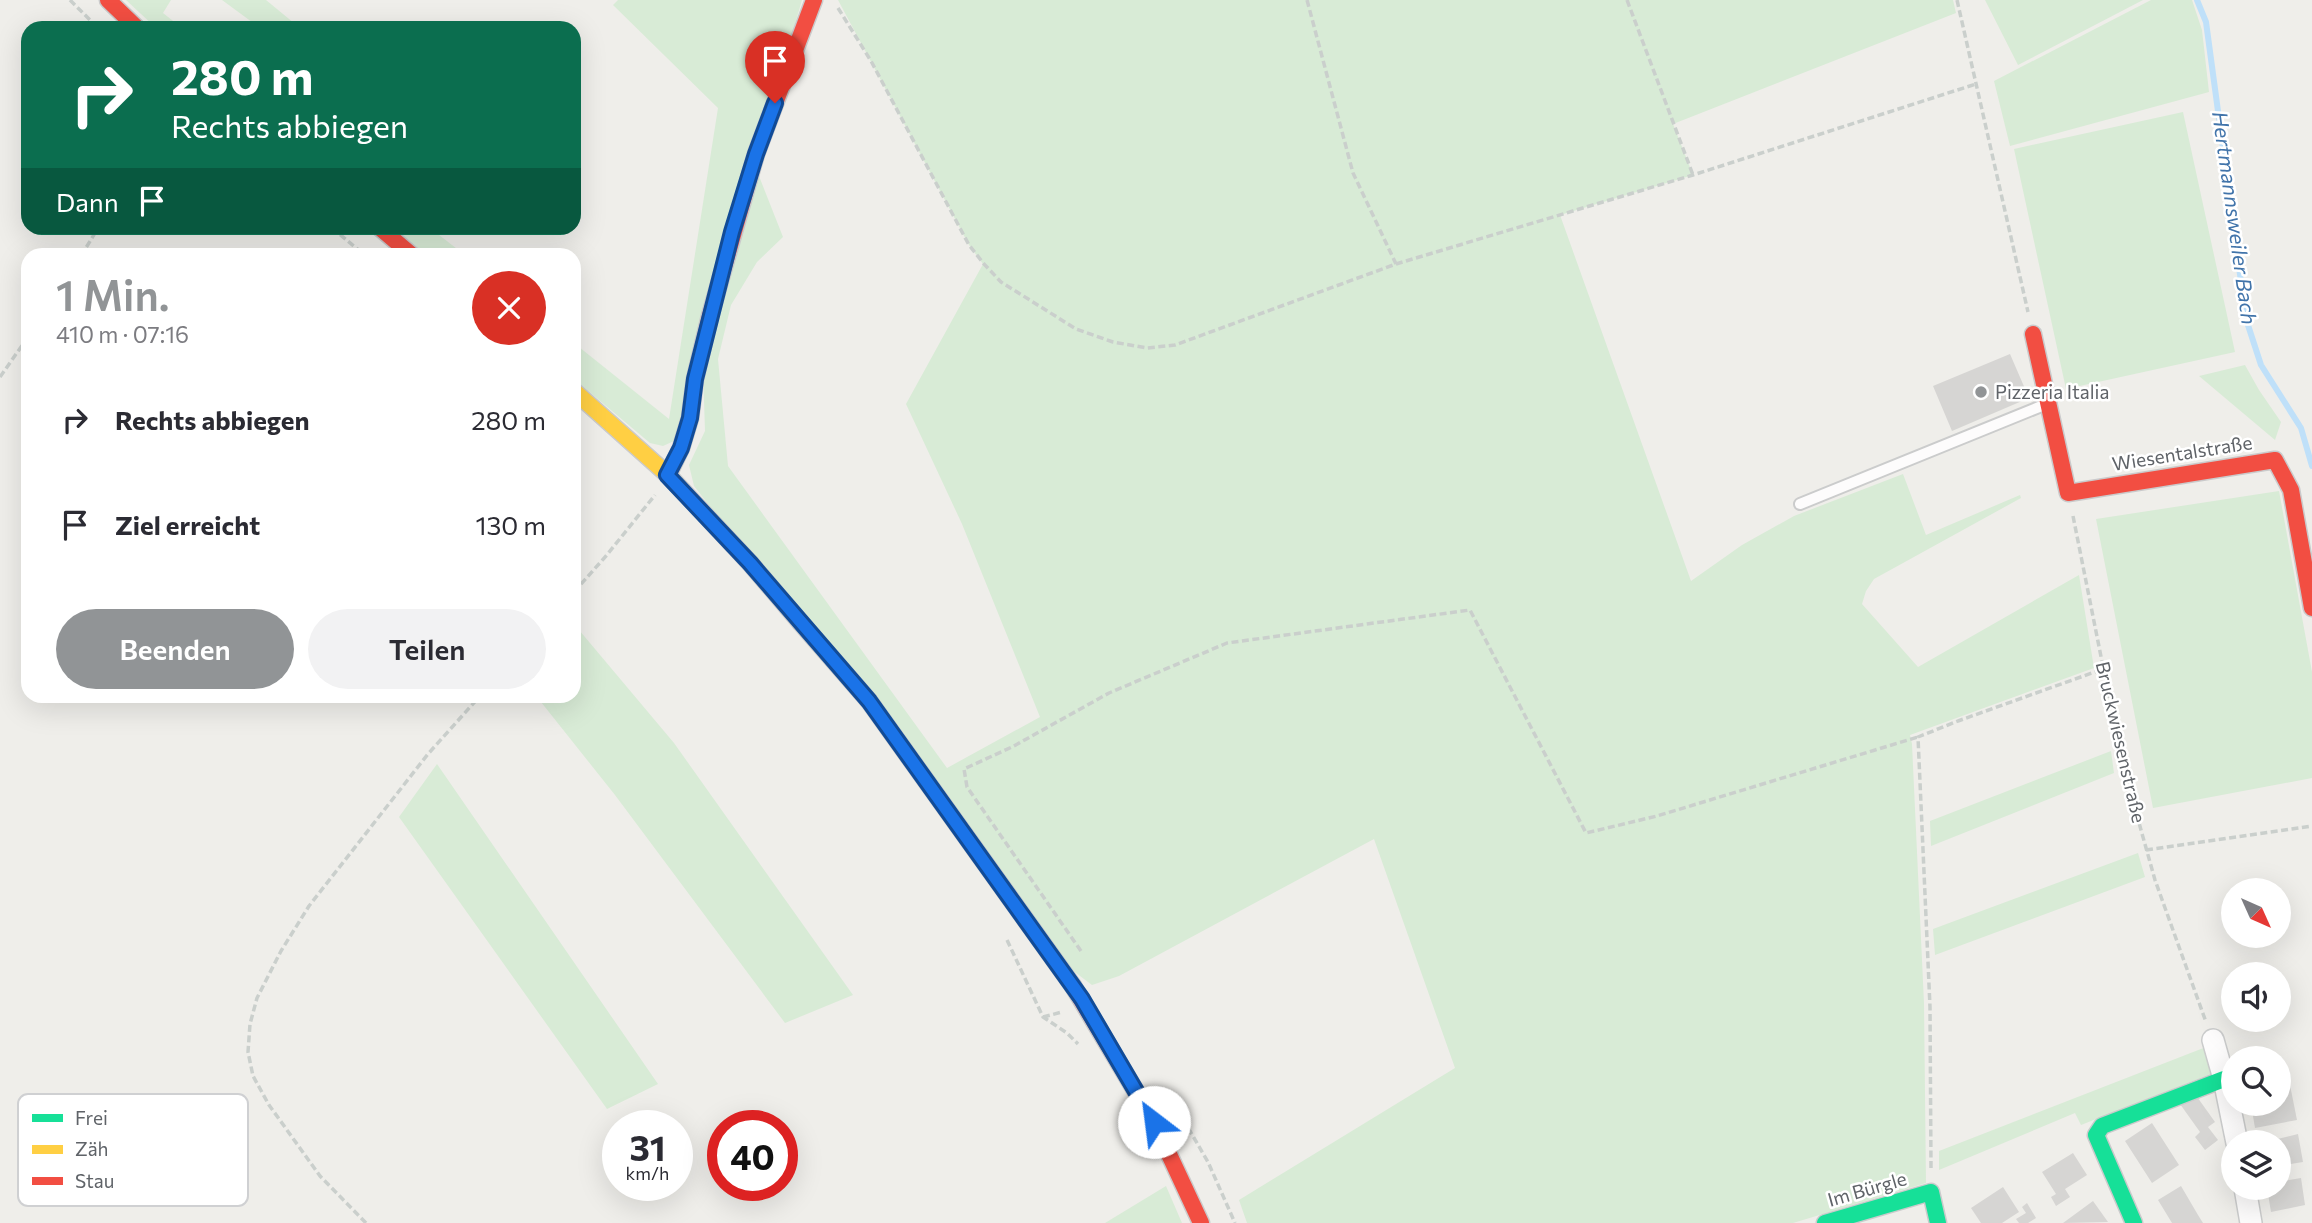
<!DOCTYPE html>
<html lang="de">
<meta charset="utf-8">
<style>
:root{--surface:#fff;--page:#f2f2f3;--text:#2b2b33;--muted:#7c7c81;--accent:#919496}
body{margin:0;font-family:Commissioner,sans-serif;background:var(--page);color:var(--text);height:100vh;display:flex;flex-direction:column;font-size:26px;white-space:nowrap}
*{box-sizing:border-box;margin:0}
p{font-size:23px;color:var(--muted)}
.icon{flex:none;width:38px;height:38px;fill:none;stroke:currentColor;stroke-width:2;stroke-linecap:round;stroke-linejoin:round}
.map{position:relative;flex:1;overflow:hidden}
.side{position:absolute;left:21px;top:248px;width:560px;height:455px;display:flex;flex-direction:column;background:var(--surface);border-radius:21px;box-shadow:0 7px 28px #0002}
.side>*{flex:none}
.banner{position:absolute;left:21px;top:21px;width:560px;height:214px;border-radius:21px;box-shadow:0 7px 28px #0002;background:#0b6e4f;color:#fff;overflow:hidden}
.needle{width:46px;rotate:135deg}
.buttons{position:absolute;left:2221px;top:878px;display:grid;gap:14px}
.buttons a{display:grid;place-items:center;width:70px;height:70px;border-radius:50%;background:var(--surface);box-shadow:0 7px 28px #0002;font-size:35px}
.speed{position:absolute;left:602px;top:1110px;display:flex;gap:14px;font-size:35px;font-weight:700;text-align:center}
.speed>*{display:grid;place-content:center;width:91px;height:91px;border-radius:50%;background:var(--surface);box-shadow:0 7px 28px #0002;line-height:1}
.speed small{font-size:18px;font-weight:400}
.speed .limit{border:10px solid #d22;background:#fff;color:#111}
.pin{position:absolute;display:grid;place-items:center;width:60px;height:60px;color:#fff;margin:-72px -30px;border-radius:50% 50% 50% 0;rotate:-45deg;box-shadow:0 0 7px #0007}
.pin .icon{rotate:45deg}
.me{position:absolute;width:77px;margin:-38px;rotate:330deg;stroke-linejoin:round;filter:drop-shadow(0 0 5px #0008)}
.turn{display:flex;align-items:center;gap:24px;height:147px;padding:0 35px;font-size:32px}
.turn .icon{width:91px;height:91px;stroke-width:2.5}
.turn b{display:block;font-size:49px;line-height:60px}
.then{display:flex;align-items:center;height:66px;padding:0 35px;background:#0003;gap:14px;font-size:26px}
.round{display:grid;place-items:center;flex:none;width:74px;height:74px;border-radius:37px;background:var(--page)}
.headline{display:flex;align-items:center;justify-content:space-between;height:119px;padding:0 35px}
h1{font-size:42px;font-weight:600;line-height:52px;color:var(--accent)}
.button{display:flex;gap:14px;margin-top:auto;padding:14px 35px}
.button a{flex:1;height:80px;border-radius:42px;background:var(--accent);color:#fff;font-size:28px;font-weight:600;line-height:80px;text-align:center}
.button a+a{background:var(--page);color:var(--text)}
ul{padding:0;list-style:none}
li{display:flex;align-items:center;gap:21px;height:105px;padding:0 35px}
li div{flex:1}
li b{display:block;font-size:26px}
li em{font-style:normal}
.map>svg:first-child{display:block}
</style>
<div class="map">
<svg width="2312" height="1223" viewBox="0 0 2312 1223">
<rect width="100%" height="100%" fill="#efeeea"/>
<!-- green -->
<path fill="#d8ebd6" d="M 126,0 L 171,0 L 163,13 L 182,28 L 156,28 Z
M 222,0 L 266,0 L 300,28 L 260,28 Z
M 618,0 L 802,0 L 674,441 L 663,446 L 650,443 L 574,379 L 574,343 L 669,419 L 718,108 L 613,5 Z
M 838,0 L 1953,0 L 1956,13 L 1673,124 L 1693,175 L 1560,215 L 1691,581 L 1742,545 L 1794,516 L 1903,474 L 1926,535 L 2020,495 L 2021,498 L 1874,579 L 1866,591 L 1862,604 L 1918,667 L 2079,575 L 2094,668 L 1910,735 L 1912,744 L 1924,1003 L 1926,1183 L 1793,1223 L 1247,1223 L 1239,1200 L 1455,1068 L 1374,839 L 1119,976 L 1092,985 L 1068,967 L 694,486 L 689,465 L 705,431 L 703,370 L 757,171 L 783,237 L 757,262 L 731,305 L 718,359 L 728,466 L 947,768 L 1040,717 L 962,524 L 906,404 L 983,264 L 969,245 Z
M 1985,0 L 2143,0 L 2018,65 Z
M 2151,0 L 2192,0 L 2202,30 L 2209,92 L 2010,146 L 1994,81 Z
M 2183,112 L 2235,352 L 2066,389 L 2014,149 Z
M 394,228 L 430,228 L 465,255 L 427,255 Z
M 2245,365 L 2259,390 L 2281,422 L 2275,440 L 2199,376 Z
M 2279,491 L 2312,672 L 2312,778 L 2153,808 L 2096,519 Z
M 574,624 L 674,743 L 853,995 L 785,1023 L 615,795 L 537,697 L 574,696 Z
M 2111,751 L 2114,773 L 1931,846 L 1930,821 Z
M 437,764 L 658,1084 L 607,1109 L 399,817 Z
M 2138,853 L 2145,877 L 1935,955 L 1933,929 Z
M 2206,1047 L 2213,1073 L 2081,1125 L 2075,1113 L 1939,1170 L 1939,1151 Z
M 1166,1186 L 1182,1223 L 1105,1223 Z"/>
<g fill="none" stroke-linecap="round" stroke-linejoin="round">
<!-- stream -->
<path stroke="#bfe0f9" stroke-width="6" d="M 2197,0 L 2206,22 L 2246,319 L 2261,365 L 2301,428 L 2312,466"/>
</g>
<!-- building -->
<path fill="#d6d5d3" d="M 2010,354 L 2029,398 L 1952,431 L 1933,386 Z
M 2289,1080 L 2297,1120 L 2255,1128 L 2251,1104 L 2278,1104 L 2278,1082 Z
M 2195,1094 L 2215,1122 L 2208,1127 L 2218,1140 L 2205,1150 L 2195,1137 L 2200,1132 L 2180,1104 Z
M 2152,1123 L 2179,1165 L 2152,1183 L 2125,1141 Z
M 2298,1134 L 2303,1162 L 2278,1166 L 2278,1143 L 2261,1143 Z
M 2073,1153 L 2087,1175 L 2065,1189 L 2070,1197 L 2056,1206 L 2051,1197 L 2056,1194 L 2042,1172 Z
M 2301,1178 L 2305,1205 L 2271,1212 L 2267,1188 L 2278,1188 L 2278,1182 Z
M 2181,1186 L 2198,1215 L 2203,1223 L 2172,1223 L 2158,1200 Z
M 2003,1187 L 2019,1212 L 2002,1223 L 1981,1223 L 1971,1208 Z
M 2093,1201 L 2108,1222 L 2063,1223 Z
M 2027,1203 L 2036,1218 L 2028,1223 L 2019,1223 L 2016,1219 L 2026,1213 L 2022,1207 Z"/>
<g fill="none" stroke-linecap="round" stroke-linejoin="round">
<defs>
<path id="lane" d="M 1800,504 L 2044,405"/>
<path id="street" d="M 2213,1040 L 2224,1079 L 2237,1143
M 2245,1188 L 2251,1223"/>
<path id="fast" d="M 801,623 L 869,701 L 1073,986
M 1825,1223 L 1931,1192 L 1938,1223
M 2134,1223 L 2096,1135 L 2102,1126 L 2224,1079"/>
<path id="slow" d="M 574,391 L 668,475 L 750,563 L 801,623"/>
<path id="jam" d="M 108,0 L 137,28
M 380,228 L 413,256
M 2033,334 L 2068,493 L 2275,460 L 2291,490 L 2312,608
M 668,475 L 681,448 L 690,418 L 695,379 L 710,316 L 756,154 L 814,0
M 1073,986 L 1154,1122 L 1201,1223"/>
</defs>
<!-- lane casing -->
<use href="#lane" stroke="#cbcccc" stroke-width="14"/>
<!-- street casing -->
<use href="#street" stroke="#cbcccc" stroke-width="24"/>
<!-- fast casing -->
<use href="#fast" stroke="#cacacb" stroke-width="19"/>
<!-- slow casing -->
<use href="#slow" stroke="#cacacb" stroke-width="19"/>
<!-- jam casing -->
<use href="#jam" stroke="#cacacb" stroke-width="19"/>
<!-- path -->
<path stroke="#cacfcc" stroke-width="3.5" stroke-dasharray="7 3.5" stroke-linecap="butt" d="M 70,0 L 91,21
M 1307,0 L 1353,173 L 1396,264
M 1627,0 L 1693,175
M 1957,0 L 2028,312
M 838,8 L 871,61 L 969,245 L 984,264 L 1001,282 L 1076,329 L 1113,342 L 1147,348 L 1175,345 L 1396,264 L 1693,175 L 1976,84
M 332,228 L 366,256
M 81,256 L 98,228
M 0,377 L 28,337
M 2073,516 L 2122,762 L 2155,880 L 2206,1022
M 574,592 L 606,556 L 655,495
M 2146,850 L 2312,826
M 1007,940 L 1043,1017 L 1067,1033 L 1078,1044
M 1081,951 L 967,787 L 964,769 L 1012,747 L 1109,693 L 1227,643 L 1470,610 L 1586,833 L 1657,816 L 1918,737
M 1043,1017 L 1062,1012
M 1183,1119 L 1208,1162 L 1235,1223
M 1931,1168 L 1930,1007 L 1918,737 L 1958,721 L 2103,669
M 366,1223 L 320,1176 L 269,1105 L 253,1076 L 248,1052 L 250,1024 L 257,998 L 281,951 L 309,906 L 428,754 L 480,696"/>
<!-- lane -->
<use href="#lane" stroke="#fdfcfc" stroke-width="10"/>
<!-- street -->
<use href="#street" stroke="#fdfcfc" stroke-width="21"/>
<!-- fast -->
<use href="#fast" stroke="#16e098" stroke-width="16"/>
<!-- slow -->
<use href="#slow" stroke="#ffcf43" stroke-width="16"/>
<!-- jam -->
<use href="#jam" stroke="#f24e42" stroke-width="16"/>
</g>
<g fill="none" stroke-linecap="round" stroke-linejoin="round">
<defs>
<path id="route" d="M 775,103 L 756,154 L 732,232 L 695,379 L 690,418 L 681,448 L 667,475 L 750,563 L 869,701 L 1082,999 L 1154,1122"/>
</defs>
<!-- route casing -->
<use href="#route" stroke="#114b97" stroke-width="18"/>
<!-- route -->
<use href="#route" stroke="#1a73e8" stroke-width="12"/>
</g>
<!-- markers -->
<circle fill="#919496" stroke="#fff" stroke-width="2.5" cx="1981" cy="392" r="7"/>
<g text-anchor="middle" stroke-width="5" stroke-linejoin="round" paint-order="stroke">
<!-- poi labels -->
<g font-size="19" fill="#5f6368" stroke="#fff" text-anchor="start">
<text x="1995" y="399">Pizzeria Italia</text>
</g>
<!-- street labels -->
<g font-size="19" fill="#5f6368" stroke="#fff">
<text transform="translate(2182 453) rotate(-9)" y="7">Wiesentalstraße</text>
<text transform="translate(2121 742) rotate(77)" y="7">Bruckwiesenstraße</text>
<text transform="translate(1867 1189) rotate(-16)" y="7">Im Bürgle</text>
</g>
<!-- water labels -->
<g font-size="21" font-style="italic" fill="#4174aa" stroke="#fff">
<text transform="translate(2234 218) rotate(82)" y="7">Hertmannsweiler Bach</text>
</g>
</g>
<!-- legend -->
<rect x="18" y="1094" width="230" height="112" rx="10" fill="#fff" stroke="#cfd0d2" stroke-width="2"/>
<rect x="32" y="1114" width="31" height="8" fill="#16e098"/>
<rect x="32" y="1145" width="31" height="9" fill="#ffcf43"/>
<rect x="32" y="1177" width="31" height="8" fill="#f24e42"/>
<g font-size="19" fill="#5f6368">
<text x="75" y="1125">Frei</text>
<text x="75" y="1156">Zäh</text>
<text x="75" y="1188">Stau</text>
</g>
</svg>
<div class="buttons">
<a><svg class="needle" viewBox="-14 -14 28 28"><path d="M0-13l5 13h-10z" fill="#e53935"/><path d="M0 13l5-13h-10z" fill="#7c7c81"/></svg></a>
<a><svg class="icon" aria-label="sound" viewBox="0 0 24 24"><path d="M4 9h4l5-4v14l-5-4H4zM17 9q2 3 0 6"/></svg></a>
<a><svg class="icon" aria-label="search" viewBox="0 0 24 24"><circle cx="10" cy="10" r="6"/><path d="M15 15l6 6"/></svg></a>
<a><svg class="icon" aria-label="layers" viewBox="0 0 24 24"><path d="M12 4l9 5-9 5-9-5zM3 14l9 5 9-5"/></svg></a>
</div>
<div class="speed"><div>31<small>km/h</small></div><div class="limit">40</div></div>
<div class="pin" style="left:775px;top:103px;background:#d93025"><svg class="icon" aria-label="arrive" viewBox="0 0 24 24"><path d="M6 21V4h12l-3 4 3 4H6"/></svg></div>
<svg class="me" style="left:1154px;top:1122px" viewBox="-20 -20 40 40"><circle r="19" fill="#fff"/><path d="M0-13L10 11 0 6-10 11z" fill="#1a73e8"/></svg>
<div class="banner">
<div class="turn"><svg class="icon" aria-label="right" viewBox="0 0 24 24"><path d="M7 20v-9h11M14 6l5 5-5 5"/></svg><div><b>280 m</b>Rechts abbiegen</div></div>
<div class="then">Dann<svg class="icon" aria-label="arrive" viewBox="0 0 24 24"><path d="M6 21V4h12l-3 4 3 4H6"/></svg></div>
</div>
<section class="side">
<div class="headline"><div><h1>1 Min.</h1><p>410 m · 07:16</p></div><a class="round" style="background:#d93025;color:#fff"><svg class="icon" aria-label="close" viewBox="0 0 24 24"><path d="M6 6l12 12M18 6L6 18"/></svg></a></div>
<ul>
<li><svg class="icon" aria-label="right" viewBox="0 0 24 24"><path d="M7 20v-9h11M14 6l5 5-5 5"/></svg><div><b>Rechts abbiegen</b></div><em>280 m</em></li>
<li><svg class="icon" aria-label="arrive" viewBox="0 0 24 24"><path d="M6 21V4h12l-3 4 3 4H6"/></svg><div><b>Ziel erreicht</b></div><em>130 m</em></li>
</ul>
<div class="button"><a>Beenden</a><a>Teilen</a></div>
</section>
</div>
